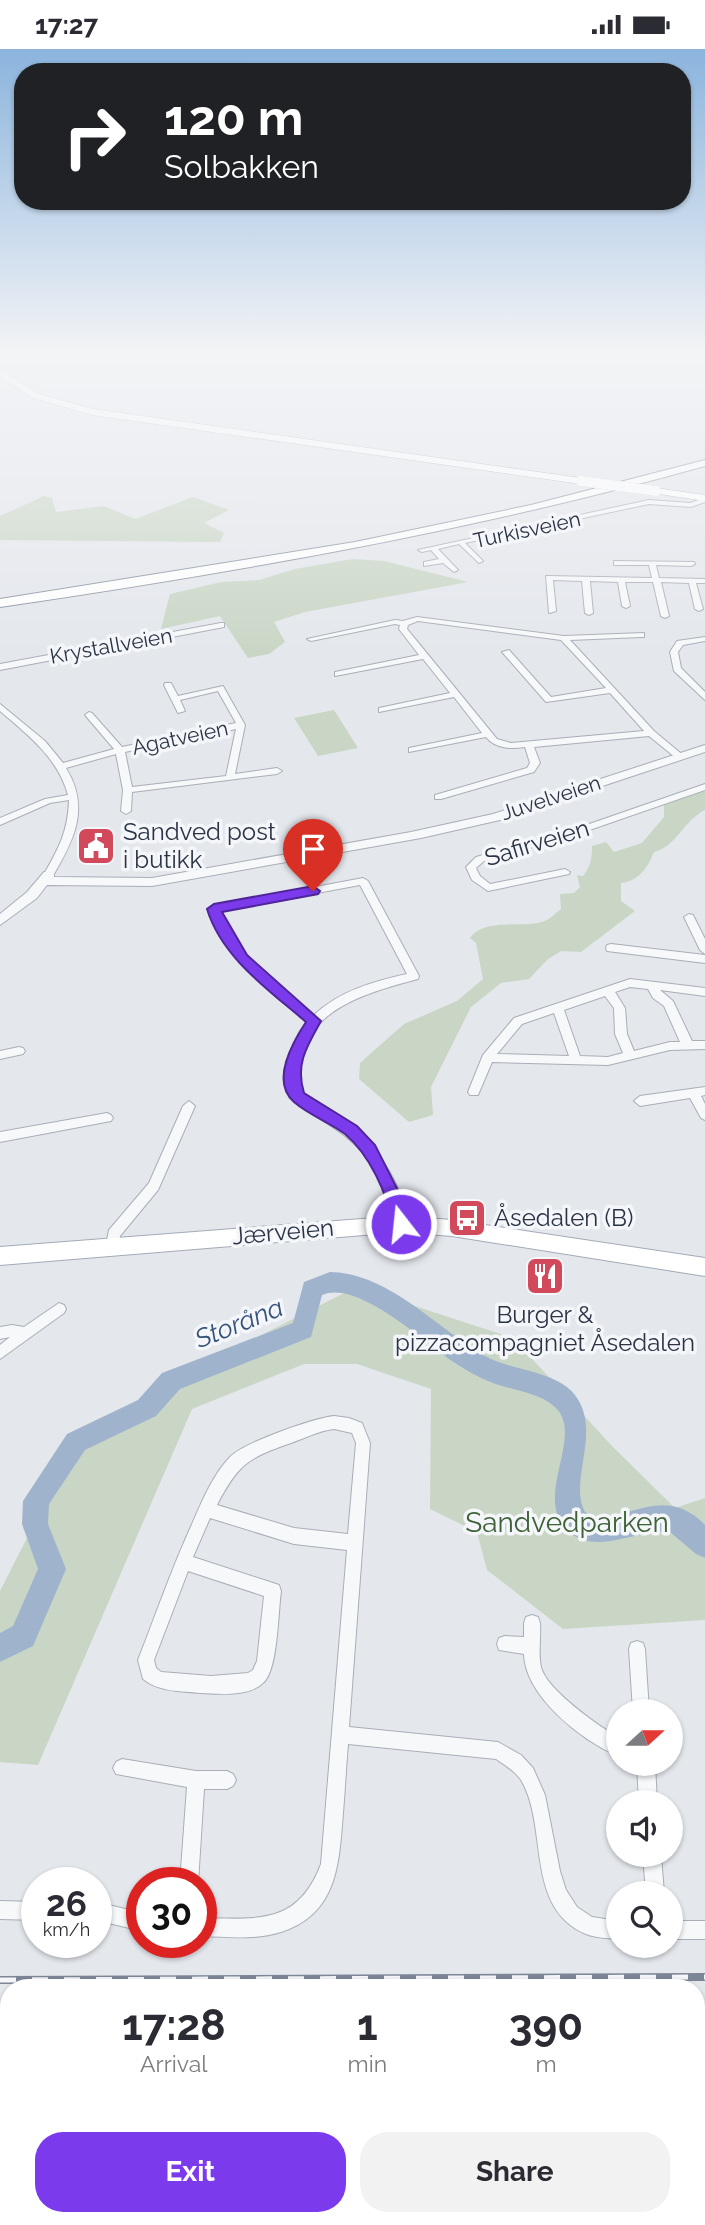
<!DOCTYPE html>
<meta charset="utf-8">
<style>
:root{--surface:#fff;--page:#f2f2f3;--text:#2b2b33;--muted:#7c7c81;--accent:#7c3aed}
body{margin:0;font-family:Raleway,sans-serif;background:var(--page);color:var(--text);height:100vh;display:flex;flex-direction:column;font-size:26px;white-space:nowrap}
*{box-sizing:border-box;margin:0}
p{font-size:23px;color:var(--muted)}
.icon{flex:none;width:38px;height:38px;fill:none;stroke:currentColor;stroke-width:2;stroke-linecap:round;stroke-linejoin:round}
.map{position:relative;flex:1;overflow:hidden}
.drawer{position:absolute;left:0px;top:1930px;width:705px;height:247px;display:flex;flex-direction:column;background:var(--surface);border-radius:28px 28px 0 0;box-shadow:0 2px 5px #0004}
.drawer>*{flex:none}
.hud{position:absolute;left:14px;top:14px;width:677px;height:147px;border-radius:28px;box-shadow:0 2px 5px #0004;background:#202124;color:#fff;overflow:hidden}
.needle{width:46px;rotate:69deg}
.fabs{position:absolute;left:606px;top:1650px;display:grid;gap:14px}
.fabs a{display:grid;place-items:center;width:77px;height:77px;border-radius:50%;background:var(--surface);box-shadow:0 2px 5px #0004;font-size:35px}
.speed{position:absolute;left:21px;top:1818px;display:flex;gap:14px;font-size:35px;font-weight:700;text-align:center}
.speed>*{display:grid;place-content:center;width:91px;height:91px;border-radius:50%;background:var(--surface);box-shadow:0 2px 5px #0004;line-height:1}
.speed small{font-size:18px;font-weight:400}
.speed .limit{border:10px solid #d22;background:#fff;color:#111}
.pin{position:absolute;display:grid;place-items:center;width:60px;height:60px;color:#fff;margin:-72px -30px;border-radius:50% 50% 50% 0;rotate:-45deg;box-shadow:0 0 7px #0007}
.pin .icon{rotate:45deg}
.me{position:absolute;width:77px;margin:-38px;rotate:344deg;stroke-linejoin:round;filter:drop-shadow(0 0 5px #0008)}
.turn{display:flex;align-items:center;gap:24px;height:147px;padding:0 35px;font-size:32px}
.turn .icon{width:91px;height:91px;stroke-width:2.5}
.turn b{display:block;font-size:49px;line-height:60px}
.eta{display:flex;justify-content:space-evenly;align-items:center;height:119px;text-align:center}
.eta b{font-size:42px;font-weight:700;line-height:49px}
.button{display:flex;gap:14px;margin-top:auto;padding:14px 35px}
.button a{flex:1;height:80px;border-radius:28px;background:var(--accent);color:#fff;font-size:28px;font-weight:700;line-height:80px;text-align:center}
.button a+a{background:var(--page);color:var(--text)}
.status{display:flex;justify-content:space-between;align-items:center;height:49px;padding:0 35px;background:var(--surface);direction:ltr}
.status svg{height:19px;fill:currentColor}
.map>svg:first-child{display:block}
</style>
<div class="status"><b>17:27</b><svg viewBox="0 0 49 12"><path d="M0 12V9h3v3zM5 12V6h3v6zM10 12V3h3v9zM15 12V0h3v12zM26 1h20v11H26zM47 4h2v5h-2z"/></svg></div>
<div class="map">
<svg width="705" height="2176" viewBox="0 0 705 2176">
<rect width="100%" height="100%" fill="#e4e7ec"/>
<!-- green -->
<path fill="#c9d6c5" d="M 44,447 L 52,449 L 56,463 L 104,457 L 135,470 L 193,448 L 229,461 L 204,474 L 224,484 L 220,493 L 0,491 L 0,467 Z
M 353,510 L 384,512 L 468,533 L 305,563 L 274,573 L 285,593 L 269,605 L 248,609 L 220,567 L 161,580 L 170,545 L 221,533 L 259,531 L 295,520 Z
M 334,661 L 358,699 L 318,707 L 294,669 Z
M 705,738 L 705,761 C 684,771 676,798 654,803 C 648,818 639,832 621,834 L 621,852 L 635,862 L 581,903 L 561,902 L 547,911 L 529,930 L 501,934 L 471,958 L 431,1038 L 433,1066 L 409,1073 L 359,1030 L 360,1014 L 404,975 L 457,952 L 483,930 L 476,894 L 470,889 C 485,867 526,881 547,871 C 552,868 557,863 561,860 L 560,845 L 574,844 L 580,838 L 577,826 L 583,827 C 591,817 592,809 592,797 L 606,793 L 614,803 L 642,794 L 664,768 L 664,753 Z
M 356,1238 L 513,1289 L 611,1396 L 675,1459 L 705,1449 L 705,1571 L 563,1580 L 487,1521 L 477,1483 L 430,1460 L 431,1340 L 357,1315 L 304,1315 L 192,1360 L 38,1716 L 0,1713 L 0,1542 L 76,1393 L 120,1372 L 171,1332 Z"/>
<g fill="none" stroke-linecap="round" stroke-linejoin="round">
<!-- river -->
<path fill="#9fb4cc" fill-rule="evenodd" d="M 330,1223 C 390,1224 438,1281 487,1308 C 515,1323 565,1322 580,1354 C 598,1390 569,1434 585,1463 C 617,1483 661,1429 705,1476 L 705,1509 L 696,1505 L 670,1483 C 638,1479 597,1508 568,1482 C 534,1450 579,1395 560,1364 C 546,1344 514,1342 493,1334 C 480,1329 467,1322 455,1314 C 426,1295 358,1230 322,1246 L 311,1288 L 180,1340 L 156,1367 L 85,1401 L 49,1455 L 48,1475 L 66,1520 L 33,1597 L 0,1613 L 0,1584 L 13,1577 L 38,1520 L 22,1475 L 23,1452 L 67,1385 L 138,1351 L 162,1324 L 293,1274 L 304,1233 Z"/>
<defs>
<path id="minor" d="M 705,449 L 705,453 L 691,458 L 649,455 L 465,494 L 483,512 L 479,514 L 459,495 L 438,500 L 458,521 L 454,523 L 443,514 L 424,517 L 424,513 L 439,510 L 431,501 L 422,503 L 418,501 L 649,451 L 690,454 Z
M 614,512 L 694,513 L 695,515 L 691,517 L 656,516 L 659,529 L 705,530 L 705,534 L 696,534 L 703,560 L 699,562 L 695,560 L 689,534 L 661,533 L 669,567 L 665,569 L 661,567 L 653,533 L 625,533 L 630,557 L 626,559 L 622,557 L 618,533 L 590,532 L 593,564 L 589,566 L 585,564 L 582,532 L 553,531 L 556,562 L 549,564 L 546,527 L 652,529 L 649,516 L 614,516 Z
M 417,568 L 564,587 L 644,584 L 644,588 L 641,588 L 570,591 L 654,682 L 684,707 L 679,710 L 676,709 L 649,687 L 534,698 L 540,714 L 534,723 L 441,750 L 435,750 L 435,746 L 527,719 L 530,714 L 525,698 C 511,700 496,700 486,688 L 409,703 L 409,699 L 482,684 L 454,648 L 379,663 L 379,659 L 450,644 L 423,610 L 335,627 L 335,623 L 419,606 L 399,580 L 400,576 L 395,575 L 311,592 L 307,590 L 395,571 L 403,572 ZM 418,572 L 561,591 L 606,639 L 551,648 L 509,601 L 502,603 L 546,653 L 610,644 L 644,682 L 511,694 L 497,690 L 407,580 L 408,576 Z
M 221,574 L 224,574 L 224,578 L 0,621 L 0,615 Z
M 705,588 L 705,592 L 683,596 L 678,603 L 681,619 L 705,643 L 705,651 L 674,622 L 670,603 L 677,592 Z
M 165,634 L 171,634 L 178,647 L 223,637 L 245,676 L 235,725 L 277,719 L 282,722 L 277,725 L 132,743 L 131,762 L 126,765 L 121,762 L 123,741 L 116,705 L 66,719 C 90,758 75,789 54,825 L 53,827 L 45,827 L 44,825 C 59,799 68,782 69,751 L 50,754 L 0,776 L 0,769 L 45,750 L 68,746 C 58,709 28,686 0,662 L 0,655 L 45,692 L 63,714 L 114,700 L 85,666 L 89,663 L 92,664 L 122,698 L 236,674 L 218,642 L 180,651 L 185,662 L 178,664 L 164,636 ZM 236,680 L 226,727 L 132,738 L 125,703 Z
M 705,735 L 705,741 L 575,786 L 484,812 L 476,819 L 480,827 L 490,835 L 565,820 L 570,823 L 569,825 L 488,842 L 472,831 L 466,818 L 476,808 L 569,782 Z
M 363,829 L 368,832 L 419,927 L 418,930 C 370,943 305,959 300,1018 C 299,1026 301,1036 303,1045 C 344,1072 383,1098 401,1147 C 404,1156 409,1170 406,1179 L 401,1180 L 396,1179 C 393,1170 392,1161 390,1152 C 383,1125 365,1103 344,1086 C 329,1074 301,1060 291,1047 C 287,1018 287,996 307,973 C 267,940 228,910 209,860 L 214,857 ZM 360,836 L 407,925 C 375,932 339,942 314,966 C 277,936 238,908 220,862 Z
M 689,865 L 693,866 L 705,890 L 705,905 L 700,901 L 684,868 Z
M 611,895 L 705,906 L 705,914 L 607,902 L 606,899 L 607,896 Z
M 630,930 L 705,939 L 705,947 L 660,941 L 673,952 L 692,992 L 705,992 L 705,1000 L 670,1001 L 608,1016 L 492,1013 L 478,1046 L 470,1046 L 468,1043 L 483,1006 L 514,969 ZM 630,938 L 648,940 L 653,949 L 664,957 L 680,993 L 670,993 L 634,1002 L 627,985 L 625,959 L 615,943 ZM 605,947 L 614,959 L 615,985 L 623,1004 L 608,1008 L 580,1007 L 564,961 ZM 554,964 L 569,1007 L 497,1005 L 522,975 Z
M 19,998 L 23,999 L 25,1002 L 23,1005 L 0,1010 L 0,1002 Z
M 705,1038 L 705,1046 L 701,1047 L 705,1055 L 705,1071 L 701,1069 L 690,1049 L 640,1057 L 634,1052 L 640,1047 Z
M 189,1052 L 195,1057 L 158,1141 L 120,1187 L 118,1200 L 113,1201 L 108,1200 L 106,1196 L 109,1181 L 149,1134 L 183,1057 Z
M 107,1064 L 111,1066 L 113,1069 L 111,1072 L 0,1093 L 0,1083 Z
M 59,1254 L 64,1256 L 66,1260 L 64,1264 L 0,1310 L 0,1296 L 10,1288 L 0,1290 L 0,1278 L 12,1276 L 24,1278 Z
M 334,1367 L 349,1369 L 362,1374 L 370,1394 L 349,1678 L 498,1693 L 521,1706 L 533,1719 L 545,1746 L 560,1822 L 566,1841 L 577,1858 L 592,1868 L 618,1872 L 618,1890 C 607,1889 595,1889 586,1885 C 524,1859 549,1778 521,1731 C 515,1722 505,1716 496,1710 L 348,1695 C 346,1718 345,1741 343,1764 C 339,1814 338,1865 281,1883 C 256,1891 228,1888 201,1887 L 201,1869 C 258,1870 298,1876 321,1815 L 347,1501 L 294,1495 L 210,1469 L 193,1508 L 273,1534 L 279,1536 L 281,1542 C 278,1563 278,1619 264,1633 C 250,1648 219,1645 201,1644 C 180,1642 159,1643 143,1630 L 138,1611 C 155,1568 170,1524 189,1482 C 200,1457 211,1428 230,1408 C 243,1394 314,1369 334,1367 ZM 334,1380 L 352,1384 L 356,1394 L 348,1485 L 294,1479 L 217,1456 C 238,1415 248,1409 291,1394 C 305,1389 318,1382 334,1380 ZM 188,1522 L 264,1547 L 257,1612 L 253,1621 L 248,1624 L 211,1627 L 161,1623 L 156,1619 L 154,1611 Z
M 532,1566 L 538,1568 L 540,1574 C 541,1588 538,1604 541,1618 C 546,1640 598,1677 618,1688 L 618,1707 C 581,1691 525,1647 524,1605 L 499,1601 L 497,1595 L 499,1589 L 505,1587 L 524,1588 L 524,1574 L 526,1568 Z
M 637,1592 L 643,1594 L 645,1600 L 649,1662 L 633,1662 L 629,1600 L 631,1594 Z
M 122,1710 L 196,1722 L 227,1722 L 233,1725 L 236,1731 L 233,1737 L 227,1740 L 204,1740 L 198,1834 L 180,1834 L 187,1738 L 116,1725 L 113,1719 L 116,1713 Z
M 637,1715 L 655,1715 L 657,1754 L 639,1754 Z
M 643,1806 L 661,1806 L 664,1844 L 646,1844 Z
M 0,1852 L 37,1853 L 37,1871 L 0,1870 Z
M 96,1853 L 142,1864 L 142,1882 L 96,1871 Z
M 670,1872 L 705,1872 L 705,1890 L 670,1890 Z
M 0,1979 L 9,1979 L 9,1999 L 0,1999 Z
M 9,2102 L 9,2122 L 0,2125 L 0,2105 Z"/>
<path id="tertiary" d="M 705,696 L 705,703 L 500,771 L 421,789 L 152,837 L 47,836 L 37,849 L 0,876 L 0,865 L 27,843 L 44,823 L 54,823 L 54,828 L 152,829 L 411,783 L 493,765 Z"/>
<path id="secondary" d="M 0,321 L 39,345 L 93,360 L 581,429 L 586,432 L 581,435 L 92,366 L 33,349 L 0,328 Z
M 656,439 L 705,446 L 705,452 L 652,444 L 652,440 Z"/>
<path id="primary" d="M 401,1167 L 452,1171 L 705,1209 L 705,1227 L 452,1187 L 401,1183 L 0,1216 L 0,1198 Z"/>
<path id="trunk" d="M 705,411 L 705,417 C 473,482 238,523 0,558 L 0,550 L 355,493 L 531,456 Z"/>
</defs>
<!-- minor casing -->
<use href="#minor" stroke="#a9aeb7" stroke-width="2"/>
<!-- tertiary casing -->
<use href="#tertiary" stroke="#a9aeb7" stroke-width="2"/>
<!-- secondary casing -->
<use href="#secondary" stroke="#a9aeb7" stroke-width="1"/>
<!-- primary casing -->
<use href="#primary" stroke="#a3abb8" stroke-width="2"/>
<!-- trunk casing -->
<use href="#trunk" stroke="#8b94a3" stroke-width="2"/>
<!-- minor -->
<use href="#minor" fill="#f7f8fa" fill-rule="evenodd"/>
<!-- tertiary -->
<use href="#tertiary" fill="#f7f8fa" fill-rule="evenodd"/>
<!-- secondary -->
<use href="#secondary" fill="#fff" fill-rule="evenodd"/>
<!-- primary -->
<use href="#primary" fill="#fff" fill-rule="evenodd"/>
<!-- trunk -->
<use href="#trunk" fill="#fff" fill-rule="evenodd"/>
<defs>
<path id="rail" d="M 0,1931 L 705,1928"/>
</defs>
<!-- rail casing -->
<use href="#rail" stroke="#7d8696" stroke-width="8"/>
<!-- rail -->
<use href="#rail" stroke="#f4f6f9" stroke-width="5" stroke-dasharray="16" stroke-linecap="butt"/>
<defs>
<path id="secondary-bridge" d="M 581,432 L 656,442"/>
</defs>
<!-- secondary-bridge casing -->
<use href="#secondary-bridge" stroke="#a9aeb7" stroke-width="10" stroke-linecap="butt"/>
<!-- secondary-bridge -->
<use href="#secondary-bridge" stroke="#fff" stroke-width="10"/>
</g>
<!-- sky -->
<linearGradient id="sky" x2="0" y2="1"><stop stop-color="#8bb4dd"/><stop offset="0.5" stop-color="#f3f4f6"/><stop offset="1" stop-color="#f3f4f6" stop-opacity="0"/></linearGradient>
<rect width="705" height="605" fill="url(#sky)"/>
<!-- route -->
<path fill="#7c3aed" stroke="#51269a" stroke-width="2" d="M 313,837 L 320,842 L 318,845 L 222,863 L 247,906 L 321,972 C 307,997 295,1015 304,1044 L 357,1077 L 375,1096 L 407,1159 L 409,1175 L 401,1182 L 392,1175 C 388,1145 369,1105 345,1085 C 329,1073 309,1066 294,1053 C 270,1032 293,993 306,973 C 269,941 222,909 207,860 L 214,855 Z"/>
<!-- icons -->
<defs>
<symbol id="civic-square" viewBox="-11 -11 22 22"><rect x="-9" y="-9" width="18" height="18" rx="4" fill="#d1495b" stroke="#f4f6f9"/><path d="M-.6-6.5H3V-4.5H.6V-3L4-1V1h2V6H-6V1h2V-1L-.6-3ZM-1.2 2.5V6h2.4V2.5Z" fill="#fff"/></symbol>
<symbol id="bus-square" viewBox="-11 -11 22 22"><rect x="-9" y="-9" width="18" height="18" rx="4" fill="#d1495b" stroke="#f4f6f9"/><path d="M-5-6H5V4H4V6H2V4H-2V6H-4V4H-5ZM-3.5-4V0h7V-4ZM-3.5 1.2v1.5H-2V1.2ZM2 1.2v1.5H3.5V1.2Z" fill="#fff"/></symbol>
<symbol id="restaurant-square" viewBox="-11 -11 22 22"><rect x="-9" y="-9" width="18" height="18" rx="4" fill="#d1495b" stroke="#f4f6f9"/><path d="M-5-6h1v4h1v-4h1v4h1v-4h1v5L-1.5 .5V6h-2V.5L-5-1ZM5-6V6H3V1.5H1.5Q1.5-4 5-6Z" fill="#fff"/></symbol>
</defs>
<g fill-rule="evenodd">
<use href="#civic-square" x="74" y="775" width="44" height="44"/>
<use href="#bus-square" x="445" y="1147" width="44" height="44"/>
<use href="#restaurant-square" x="523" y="1205" width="44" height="44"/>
</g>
<g text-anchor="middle" stroke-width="7" stroke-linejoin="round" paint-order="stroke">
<!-- far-street labels -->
<g font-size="21" fill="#2b3445" stroke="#f4f6f9">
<text transform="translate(527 481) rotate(-12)" y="7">Turkisveien</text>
<text transform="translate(111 597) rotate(-10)" y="7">Krystallveien</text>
<text transform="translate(180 689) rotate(-12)" y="7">Agatveien</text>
<text transform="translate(551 749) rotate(-18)" y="7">Juvelveien</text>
</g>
<!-- poi labels -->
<g font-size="24" fill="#2b3445" stroke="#f4f6f9" text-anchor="start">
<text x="123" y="791">Sandved post<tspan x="123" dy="28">i butikk</tspan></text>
<text x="494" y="1177">Åsedalen (B)</text>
<text x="545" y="1274" text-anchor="middle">Burger &amp;<tspan x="545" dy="28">pizzacompagniet Åsedalen</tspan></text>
</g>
<!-- street labels -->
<g font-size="24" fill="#2b3445" stroke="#f4f6f9">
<text transform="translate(537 794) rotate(-17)" y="8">Safirveien</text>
<text transform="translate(283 1183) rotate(-5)" y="8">Jærveien</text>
</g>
<!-- water labels -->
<g font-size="26" font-style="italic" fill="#34527a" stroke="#f4f6f9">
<text transform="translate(239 1274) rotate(-22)" y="9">Storåna</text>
</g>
<!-- near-park labels -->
<g font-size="28" fill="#3f6138" stroke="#f4f6f9">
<text x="567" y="1483">Sandvedparken</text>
</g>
</g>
</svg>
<div class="fabs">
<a><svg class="needle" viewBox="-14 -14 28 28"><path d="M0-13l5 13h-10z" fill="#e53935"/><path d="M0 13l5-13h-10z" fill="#7c7c81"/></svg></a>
<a><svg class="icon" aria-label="sound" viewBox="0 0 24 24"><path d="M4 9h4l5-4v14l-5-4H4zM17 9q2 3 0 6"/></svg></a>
<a><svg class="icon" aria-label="search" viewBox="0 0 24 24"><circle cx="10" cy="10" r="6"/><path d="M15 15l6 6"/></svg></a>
</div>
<div class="speed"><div>26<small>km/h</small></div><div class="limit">30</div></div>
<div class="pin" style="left:313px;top:842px;background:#d93025"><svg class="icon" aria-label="arrive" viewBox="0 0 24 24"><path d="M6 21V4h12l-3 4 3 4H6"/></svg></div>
<svg class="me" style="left:401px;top:1175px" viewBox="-20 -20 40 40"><circle r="17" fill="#7c3aed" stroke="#fff" stroke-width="3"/><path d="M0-11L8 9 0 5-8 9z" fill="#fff"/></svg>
<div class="hud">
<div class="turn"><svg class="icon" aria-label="right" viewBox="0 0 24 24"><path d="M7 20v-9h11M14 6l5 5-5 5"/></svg><div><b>120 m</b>Solbakken</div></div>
</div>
<section class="drawer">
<div class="eta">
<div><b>17:28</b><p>Arrival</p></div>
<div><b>1</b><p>min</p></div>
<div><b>390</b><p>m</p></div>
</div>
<div class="button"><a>Exit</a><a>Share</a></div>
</section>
</div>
